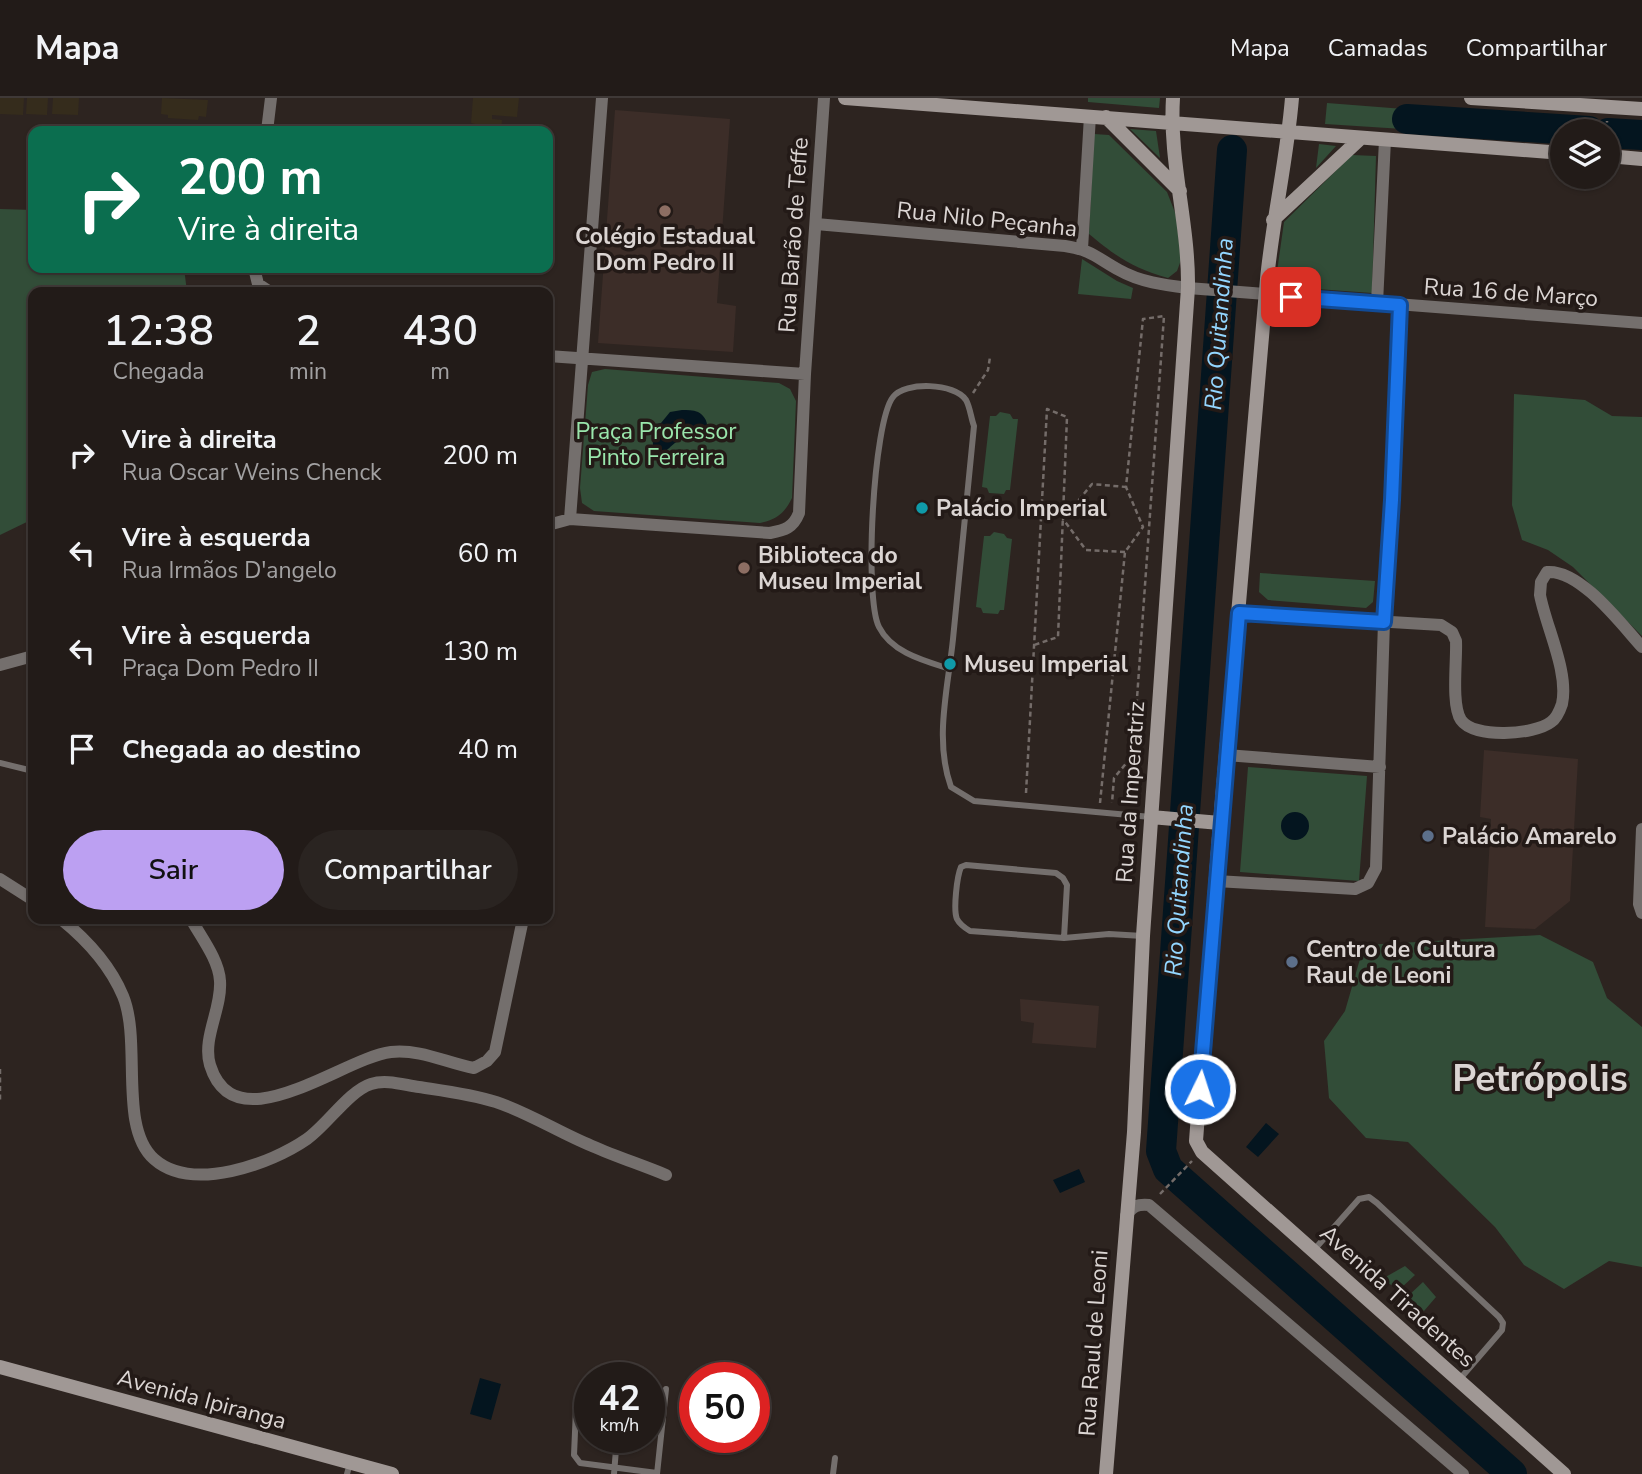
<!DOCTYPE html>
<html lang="pt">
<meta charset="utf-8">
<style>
:root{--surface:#221b18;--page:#2a2421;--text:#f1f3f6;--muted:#a2a1a2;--line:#3f3937;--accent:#bca0f2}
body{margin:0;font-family:"Nunito Sans",sans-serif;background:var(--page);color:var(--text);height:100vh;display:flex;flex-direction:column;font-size:26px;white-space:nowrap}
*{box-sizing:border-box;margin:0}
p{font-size:23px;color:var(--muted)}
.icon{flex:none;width:38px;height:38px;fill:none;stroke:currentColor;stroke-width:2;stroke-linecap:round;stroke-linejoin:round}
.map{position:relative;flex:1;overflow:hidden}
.sheet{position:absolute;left:28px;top:189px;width:525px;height:637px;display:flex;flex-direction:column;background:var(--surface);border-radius:14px;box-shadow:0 2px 5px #0004,0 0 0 2px var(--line)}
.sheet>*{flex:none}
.hud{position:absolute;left:28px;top:28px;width:525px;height:147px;border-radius:14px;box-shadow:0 2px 5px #0004,0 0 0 2px var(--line);background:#0b6e4f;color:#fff;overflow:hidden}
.controls{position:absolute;left:1550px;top:21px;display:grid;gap:14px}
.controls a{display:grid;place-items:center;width:70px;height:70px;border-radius:50%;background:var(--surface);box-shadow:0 2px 5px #0004,0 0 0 2px var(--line);font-size:35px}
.speed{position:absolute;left:574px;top:1264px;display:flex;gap:14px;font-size:35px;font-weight:700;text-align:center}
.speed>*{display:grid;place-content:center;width:91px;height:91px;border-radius:50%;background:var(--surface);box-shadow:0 2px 5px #0004,0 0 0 2px var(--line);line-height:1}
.speed small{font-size:18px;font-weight:400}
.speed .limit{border:10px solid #d22;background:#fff;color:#111}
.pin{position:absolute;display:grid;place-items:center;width:60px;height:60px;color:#fff;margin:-30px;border-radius:14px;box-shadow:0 4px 10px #0006}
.me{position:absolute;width:77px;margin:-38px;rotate:4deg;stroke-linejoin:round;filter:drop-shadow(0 0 5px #0008)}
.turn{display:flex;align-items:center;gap:24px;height:147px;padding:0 35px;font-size:32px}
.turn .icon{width:91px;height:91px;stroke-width:2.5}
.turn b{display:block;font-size:49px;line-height:60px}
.eta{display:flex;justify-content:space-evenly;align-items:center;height:119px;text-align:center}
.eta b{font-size:42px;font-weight:600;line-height:49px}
.button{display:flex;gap:14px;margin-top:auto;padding:14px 35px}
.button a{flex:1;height:80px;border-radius:42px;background:var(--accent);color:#111;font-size:28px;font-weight:600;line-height:80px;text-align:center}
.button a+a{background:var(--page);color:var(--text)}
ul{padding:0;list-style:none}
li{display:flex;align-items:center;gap:21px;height:98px;padding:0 35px}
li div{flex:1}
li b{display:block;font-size:26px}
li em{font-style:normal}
header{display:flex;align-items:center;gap:42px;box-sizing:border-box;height:98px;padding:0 35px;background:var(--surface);border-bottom:2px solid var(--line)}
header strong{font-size:33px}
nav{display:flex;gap:38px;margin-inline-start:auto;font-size:24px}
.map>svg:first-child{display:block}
</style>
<header>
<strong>Mapa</strong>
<nav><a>Mapa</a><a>Camadas</a><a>Compartilhar</a></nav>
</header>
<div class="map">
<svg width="1642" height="1376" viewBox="0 0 1642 1376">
<rect width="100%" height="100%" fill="#2d2420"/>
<!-- commercial -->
<path fill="#352c1c" d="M 0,0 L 24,0 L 23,17 L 0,16 Z
M 27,0 L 48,0 L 47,17 L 26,16 Z
M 53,0 L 79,0 L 78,17 L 52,16 Z
M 162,0 L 208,2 L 206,19 L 199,18 L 198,22 L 168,20 L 168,17 L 161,16 Z
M 473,0 L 519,0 L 517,19 L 492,17 L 492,21 L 502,22 L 501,33 L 475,33 L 475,26 L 471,25 Z"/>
<!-- built -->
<path fill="#3c2d28" d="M 615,12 L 730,21 L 717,205 L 736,208 L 733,254 L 598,245 Z
M 1484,652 L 1578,661 L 1570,803 L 1535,831 L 1485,829 L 1491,721 L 1480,719 Z
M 1020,901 L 1099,908 L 1096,950 L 1032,945 L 1034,925 L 1021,923 Z"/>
<!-- green -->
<path fill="#324d38" d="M 1088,0 L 1160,0 L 1159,10 L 1088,4 Z
M 1327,5 L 1404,11 L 1403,31 L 1325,26 Z
M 1130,31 L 1156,33 L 1160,60 Z
M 1094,36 L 1109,37 L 1167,94 L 1176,117 L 1181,162 L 1177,173 L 1168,180 C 1133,170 1118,160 1089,136 Z
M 1319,46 L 1336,48 L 1316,70 Z
M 1352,57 L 1376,58 L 1372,195 L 1275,188 L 1284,124 Z
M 0,111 L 33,112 L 33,170 L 184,170 L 187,194 L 33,194 L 33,421 L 0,437 Z
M 1082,161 L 1117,183 L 1133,190 L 1131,201 L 1078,196 Z
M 605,271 L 779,285 L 790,291 L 796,303 L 792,400 C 784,416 777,421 760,425 L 594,413 L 582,405 L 580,390 L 588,287 L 592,274 Z
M 1514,296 L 1585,302 L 1612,318 L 1642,319 L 1642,538 L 1573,469 L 1548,452 L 1522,442 L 1512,407 Z
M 1000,314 L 1010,316 L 1013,321 L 1018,321 L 1010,392 L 1006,392 L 1004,396 L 989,395 L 987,390 L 982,389 L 990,318 L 996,318 Z
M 994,434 L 1004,436 L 1007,440 L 1012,441 L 1004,512 L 1000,512 L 998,516 L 983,515 L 981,510 L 976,509 L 984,438 L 990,438 Z
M 1260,475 L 1375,483 L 1373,504 L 1366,510 L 1268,502 L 1259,494 Z
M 1248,669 L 1367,678 L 1359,783 L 1240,774 Z
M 1540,837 L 1593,864 L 1607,900 L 1642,929 L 1642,1169 L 1609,1163 L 1564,1191 L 1524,1167 L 1495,1129 L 1408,1044 L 1366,1040 L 1329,1000 L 1324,943 L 1345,913 L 1364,847 Z
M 1405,1168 L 1415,1177 L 1399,1192 L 1382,1181 Z
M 1423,1184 L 1436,1199 L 1424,1213 L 1407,1199 Z"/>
<!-- water -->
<path fill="#04151f" d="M 682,312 C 687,312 693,312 698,314 C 709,320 711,334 699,340 C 693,342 687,340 682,341 C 671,345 668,356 654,357 L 649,351 L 653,347 L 652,327 L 661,325 L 670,314 Z
M1281 728a14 14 0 1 1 28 0a14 14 0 1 1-28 0Z
M 1266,1025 L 1279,1036 L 1258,1059 L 1246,1049 Z
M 1079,1071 L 1085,1084 L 1060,1095 L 1053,1082 Z
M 480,1280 L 501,1286 L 491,1322 L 470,1316 Z"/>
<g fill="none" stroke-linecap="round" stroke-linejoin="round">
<!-- river -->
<path stroke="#04151f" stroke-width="30" d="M 1407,21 L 1589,33
M 1608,35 L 1642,37
M 1232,52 L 1161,1053 L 1168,1071 L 1512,1376"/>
<!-- path -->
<path stroke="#746c69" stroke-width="2.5" stroke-dasharray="5 3.5" stroke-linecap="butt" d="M 1607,33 L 1607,23
M 973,295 L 988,272 L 990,259
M 976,411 L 1039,417
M 1125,454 L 1086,452 L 1063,421 L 1092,386 L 1126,389
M 1026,695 L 1047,311 L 1067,319 L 1058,539 L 1034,547
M 1100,705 L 1125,454 L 1143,429 L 1126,389 L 1143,221 L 1164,218 L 1133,657 L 1114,680 L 1112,705
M 0,971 L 0,1003
M 1160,1096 L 1192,1063"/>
<!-- service -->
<path stroke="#746f6d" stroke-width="6" d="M 950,571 C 925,563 892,555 879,529 C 864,500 873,324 893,299 C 905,283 955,285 966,302 C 970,309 971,320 974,328 C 967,399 960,470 953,541 C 948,590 934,642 951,689 L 974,703 L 1151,719
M 0,665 L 33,673
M 1064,840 L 1067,787 L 1063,780 L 1056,775 L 966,767 L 961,769 C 957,778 953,812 957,821 C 960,827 965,830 970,833 L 1064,840 L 1109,836 L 1143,838
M 1313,1153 L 1359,1101 L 1369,1099 L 1377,1105 L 1499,1219 L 1503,1225 L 1502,1232 L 1459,1282
M 576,1311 L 574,1357 L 580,1365 L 657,1375
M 347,1376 L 350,1365
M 614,1376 L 617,1339
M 657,1376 L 666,1291
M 833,1376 L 835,1360"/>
<!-- minor -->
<path stroke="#746f6d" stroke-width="12" d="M 267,33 L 271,0
M 816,126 L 1065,148 C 1092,152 1097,160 1119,172 C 1140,184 1164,187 1188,190 L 1642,225
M 1082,151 L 1090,18
M 254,170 L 258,186 L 270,194
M 1377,205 L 1385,42
M 548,258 L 805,276
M 570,421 L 602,0
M 548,427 L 570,421 L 770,435 C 785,432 793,430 799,415 L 805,276 L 824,0
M 1239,515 L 1441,527 L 1452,534 L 1456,543 C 1457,562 1451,607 1461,622 C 1474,641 1534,637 1551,624 C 1557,620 1560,612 1562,606 C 1569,574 1546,529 1540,497 L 1541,484 L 1547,474 C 1580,471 1621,526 1642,549
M 0,567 L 33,558
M 1226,657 L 1380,669
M 1642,731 L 1639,806 L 1642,815
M 0,781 L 33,802
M 1216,783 L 1355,791 L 1368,785 L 1376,770 L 1384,524 L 1392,402 L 1400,207
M 61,821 C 87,842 110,867 123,898 C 142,944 118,1029 154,1061 C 192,1095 271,1066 307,1041 C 327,1027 349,993 371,986 C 386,981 404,987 419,989 C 445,993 470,996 496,1004 C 529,1015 560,1035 592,1048 C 617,1059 642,1067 666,1077
M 191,821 C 201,839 219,862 220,883 C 222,911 202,940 210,967 C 235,1048 342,960 391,954 C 422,951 446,965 474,970 L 487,963 L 495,954 L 523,821
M 1126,1118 C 1133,1108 1137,1106 1149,1107 L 1463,1376"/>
<!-- secondary -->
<path stroke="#a09895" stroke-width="14" d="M 845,0 L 1563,55
M 1292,0 C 1287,61 1273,120 1267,181 L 1220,725 L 1196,1043 L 1202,1054 L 1564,1376
M 1471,0 L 1642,11
M 1106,19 L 1180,93
M 1608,58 L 1642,61
M 1273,122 L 1361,40
M 1151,719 L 1220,725
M 0,1269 L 392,1376
M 1106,1376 L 1134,1034 L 1143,838 L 1188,190 C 1189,126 1169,64 1173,0"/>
</g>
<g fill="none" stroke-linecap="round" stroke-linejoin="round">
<defs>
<path id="route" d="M 1200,991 L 1239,515 L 1384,524 L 1392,402 L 1400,207 L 1291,199"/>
</defs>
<!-- route casing -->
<use href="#route" stroke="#114b97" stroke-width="18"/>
<!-- route -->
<use href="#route" stroke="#1a73e8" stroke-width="12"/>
</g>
<!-- markers -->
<g fill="#8d6e63" stroke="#231a17" stroke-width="2.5">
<circle cx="665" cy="113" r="7"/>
<circle cx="744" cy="470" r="7"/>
</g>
<g fill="#0f9aa8" stroke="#231a17" stroke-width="2.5">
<circle cx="922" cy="410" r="7"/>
<circle cx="950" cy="566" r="7"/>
</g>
<g fill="#5c6f8a" stroke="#231a17" stroke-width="2.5">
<circle cx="1428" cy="738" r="7"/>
<circle cx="1292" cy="864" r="7"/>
</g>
<g text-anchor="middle" stroke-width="7" stroke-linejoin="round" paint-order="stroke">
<!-- street labels -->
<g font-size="23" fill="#dbd5d3" stroke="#231a17">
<text transform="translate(987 121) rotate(6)" y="8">Rua Nilo Peçanha</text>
<text transform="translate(793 137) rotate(-86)" y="8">Rua Barão de Teffe</text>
<text transform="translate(1511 194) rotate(4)" y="8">Rua 16 de Março</text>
<text transform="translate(1130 694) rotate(-86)" y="8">Rua da Imperatriz</text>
<text transform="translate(1398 1198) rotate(42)" y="8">Avenida Tiradentes</text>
<text transform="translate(1093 1245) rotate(-86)" y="8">Rua Raul de Leoni</text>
<text transform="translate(202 1301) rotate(15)" y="8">Avenida Ipiranga</text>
</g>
<!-- poi labels -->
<g font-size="23" font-weight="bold" fill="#dbd5d3" stroke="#231a17" text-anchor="start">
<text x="665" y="146" text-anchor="middle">Colégio Estadual<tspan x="665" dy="26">Dom Pedro II</tspan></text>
<text x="936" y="418">Palácio Imperial</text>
<text x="758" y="465">Biblioteca do<tspan x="758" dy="26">Museu Imperial</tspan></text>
<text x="964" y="574">Museu Imperial</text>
<text x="1442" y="746">Palácio Amarelo</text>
<text x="1306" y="859">Centro de Cultura<tspan x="1306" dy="26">Raul de Leoni</tspan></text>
</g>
<!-- park labels -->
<g font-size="23" fill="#9ae6ac" stroke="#231a17">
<text x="656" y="341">Praça Professor<tspan x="656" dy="26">Pinto Ferreira</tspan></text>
</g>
<!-- water labels -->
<g font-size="24" font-style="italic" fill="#93d6ff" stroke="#231a17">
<text transform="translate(1219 226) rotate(-86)" y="8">Rio Quitandinha</text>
<text transform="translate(1179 792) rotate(-86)" y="8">Rio Quitandinha</text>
</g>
<!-- town labels -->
<g font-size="37" font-weight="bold" fill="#dbd5d3" stroke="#231a17">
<text x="1540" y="993">Petrópolis</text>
</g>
</g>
</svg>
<div class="controls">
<a><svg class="icon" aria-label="layers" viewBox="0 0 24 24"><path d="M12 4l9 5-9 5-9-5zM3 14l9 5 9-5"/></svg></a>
</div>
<div class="speed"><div>42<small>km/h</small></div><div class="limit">50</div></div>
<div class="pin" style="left:1291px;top:199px;background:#d93025"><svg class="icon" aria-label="arrive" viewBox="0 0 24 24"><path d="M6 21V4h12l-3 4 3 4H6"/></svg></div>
<svg class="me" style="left:1200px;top:991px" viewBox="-20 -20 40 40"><circle r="17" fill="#1a73e8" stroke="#fff" stroke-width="3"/><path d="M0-11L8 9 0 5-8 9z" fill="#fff"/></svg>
<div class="hud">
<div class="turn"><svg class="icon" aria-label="right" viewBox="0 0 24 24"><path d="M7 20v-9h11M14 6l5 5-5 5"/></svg><div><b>200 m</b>Vire à direita</div></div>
</div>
<section class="sheet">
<div class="eta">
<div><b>12:38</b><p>Chegada</p></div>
<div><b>2</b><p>min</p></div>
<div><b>430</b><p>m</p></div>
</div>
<ul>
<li><svg class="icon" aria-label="right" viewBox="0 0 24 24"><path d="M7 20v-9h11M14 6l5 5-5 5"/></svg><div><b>Vire à direita</b><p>Rua Oscar Weins Chenck</p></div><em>200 m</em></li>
<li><svg class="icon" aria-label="left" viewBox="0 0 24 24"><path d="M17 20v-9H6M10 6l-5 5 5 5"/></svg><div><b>Vire à esquerda</b><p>Rua Irmãos D'angelo</p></div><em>60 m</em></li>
<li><svg class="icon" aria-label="left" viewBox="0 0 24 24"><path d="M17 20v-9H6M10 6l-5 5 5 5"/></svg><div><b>Vire à esquerda</b><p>Praça Dom Pedro II</p></div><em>130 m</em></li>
<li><svg class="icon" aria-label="arrive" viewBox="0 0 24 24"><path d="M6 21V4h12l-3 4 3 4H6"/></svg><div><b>Chegada ao destino</b></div><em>40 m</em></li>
</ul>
<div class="button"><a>Sair</a><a>Compartilhar</a></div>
</section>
</div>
